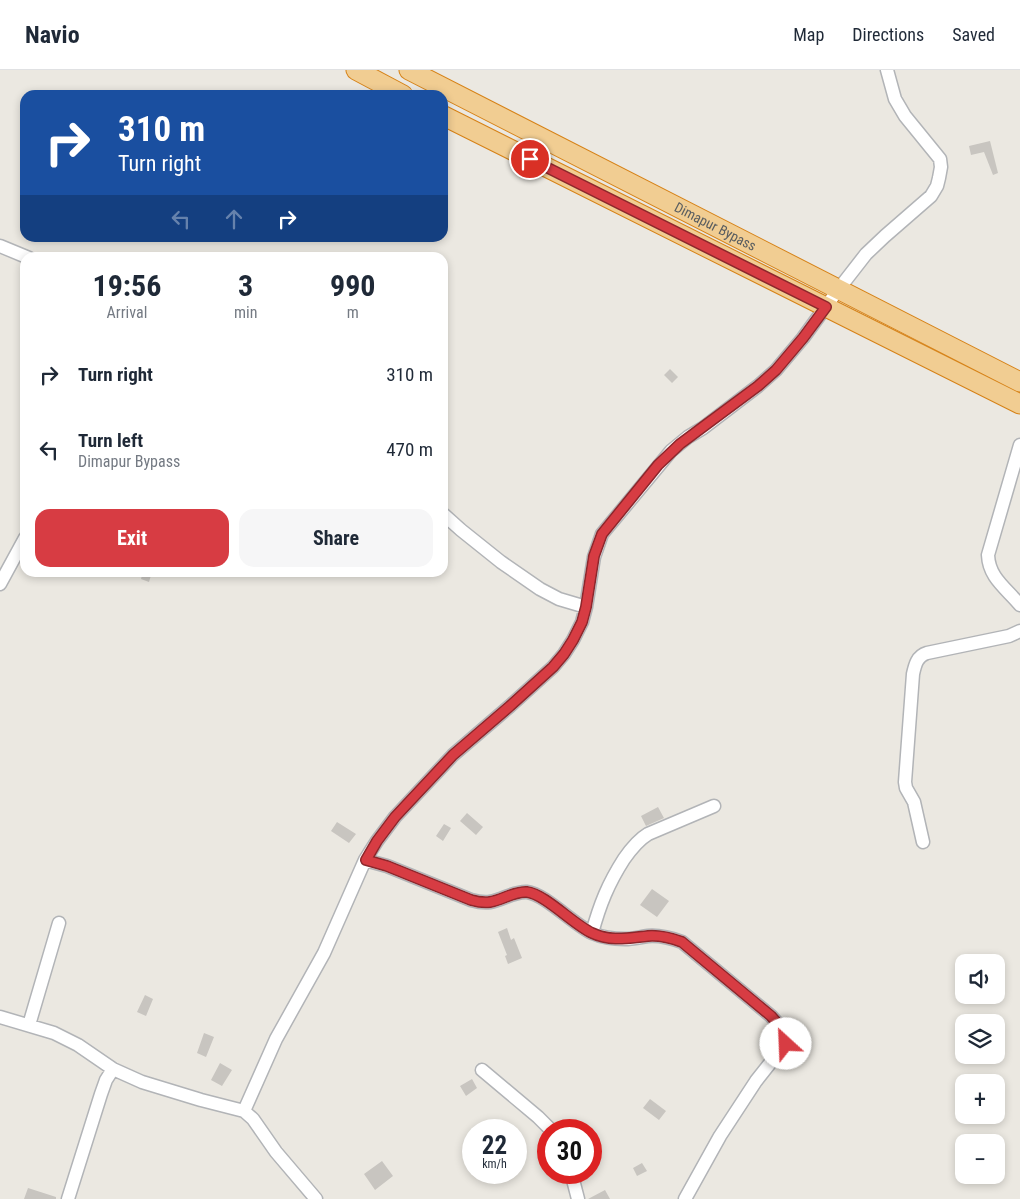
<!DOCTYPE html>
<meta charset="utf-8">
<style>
:root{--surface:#fff;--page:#f6f6f7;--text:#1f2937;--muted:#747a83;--line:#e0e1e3;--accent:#d73c43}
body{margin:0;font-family:"Roboto Condensed",sans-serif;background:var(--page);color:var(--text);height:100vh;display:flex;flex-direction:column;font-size:19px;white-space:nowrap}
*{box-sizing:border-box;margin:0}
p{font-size:16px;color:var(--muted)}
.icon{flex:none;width:28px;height:28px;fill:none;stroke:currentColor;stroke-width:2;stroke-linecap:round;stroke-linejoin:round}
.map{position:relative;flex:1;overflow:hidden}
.details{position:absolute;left:20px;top:182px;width:428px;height:325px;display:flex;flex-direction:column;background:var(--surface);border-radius:15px;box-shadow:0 2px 8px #0003}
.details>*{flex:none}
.top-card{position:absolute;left:20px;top:20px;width:428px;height:152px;border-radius:15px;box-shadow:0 2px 8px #0003;background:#1a4fa0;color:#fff;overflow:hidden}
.controls{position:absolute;left:955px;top:884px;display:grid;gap:10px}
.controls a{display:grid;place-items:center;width:50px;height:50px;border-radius:10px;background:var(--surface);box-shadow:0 2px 8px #0003;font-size:25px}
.speed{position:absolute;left:462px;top:1049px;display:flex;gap:10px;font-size:25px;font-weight:700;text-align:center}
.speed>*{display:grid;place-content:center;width:65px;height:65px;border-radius:50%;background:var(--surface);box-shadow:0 2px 8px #0003;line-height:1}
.speed small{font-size:12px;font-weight:400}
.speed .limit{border:8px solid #d22;background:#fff;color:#111}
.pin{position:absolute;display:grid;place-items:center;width:42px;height:42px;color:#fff;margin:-21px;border:2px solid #fff;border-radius:50%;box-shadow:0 1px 5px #0007}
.me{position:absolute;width:55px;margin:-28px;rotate:335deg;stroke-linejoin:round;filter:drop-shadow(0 0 4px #0008)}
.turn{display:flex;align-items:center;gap:18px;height:105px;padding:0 15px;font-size:22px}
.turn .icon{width:65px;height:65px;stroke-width:2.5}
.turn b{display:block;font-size:35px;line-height:42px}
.lanes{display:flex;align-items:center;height:48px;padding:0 15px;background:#0003;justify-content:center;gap:25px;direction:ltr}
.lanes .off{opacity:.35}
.eta{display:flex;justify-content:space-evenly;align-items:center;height:85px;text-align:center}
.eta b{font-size:30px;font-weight:700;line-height:35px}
.button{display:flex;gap:10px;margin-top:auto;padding:10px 15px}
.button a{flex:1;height:58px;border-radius:15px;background:var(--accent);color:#fff;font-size:20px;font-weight:700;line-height:58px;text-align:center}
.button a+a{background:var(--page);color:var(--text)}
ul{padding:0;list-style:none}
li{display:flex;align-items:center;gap:15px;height:75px;padding:0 15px}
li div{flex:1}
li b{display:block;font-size:19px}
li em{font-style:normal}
header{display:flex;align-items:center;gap:30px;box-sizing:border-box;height:70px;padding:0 25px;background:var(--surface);border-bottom:1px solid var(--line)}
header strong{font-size:24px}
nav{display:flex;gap:28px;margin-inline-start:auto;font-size:18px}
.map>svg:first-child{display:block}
</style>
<header>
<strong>Navio</strong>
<nav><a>Map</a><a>Directions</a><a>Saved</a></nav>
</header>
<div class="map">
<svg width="1020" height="1129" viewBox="0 0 1020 1129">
<rect width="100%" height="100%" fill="#ebe8e1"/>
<!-- building -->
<path fill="#c8c5c0" d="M 990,71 L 998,103 L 993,105 L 984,82 L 971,85 L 969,76 Z
M 670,299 L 678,307 L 672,313 L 664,305 Z
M 143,502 L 152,502 L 149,512 L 141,509 Z
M 658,737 L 664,748 L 646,756 L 641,746 Z
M 467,743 L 483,757 L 476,765 L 460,751 Z
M 337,752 L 356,764 L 349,773 L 331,761 Z
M 444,754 L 451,758 L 443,771 L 436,766 Z
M 652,819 L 669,831 L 657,847 L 640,835 Z
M 507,858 L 511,870 L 514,868 L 522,888 L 508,894 L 505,886 L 507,885 L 498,862 Z
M 145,925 L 153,929 L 146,946 L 137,942 Z
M 204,963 L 214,967 L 206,987 L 197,983 Z
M 220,993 L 232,1000 L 222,1016 L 211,1010 Z
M 472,1009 L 477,1018 L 466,1026 L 460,1016 Z
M 650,1029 L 666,1041 L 659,1050 L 643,1038 Z
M 382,1091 L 393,1106 L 375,1120 L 364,1104 Z
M 642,1093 L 647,1101 L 637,1106 L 633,1098 Z
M 28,1118 L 56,1127 L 56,1129 L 24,1129 Z
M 605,1120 L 610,1129 L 588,1129 Z"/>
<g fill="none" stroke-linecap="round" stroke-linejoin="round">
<defs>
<path id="minor" d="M 0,176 L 29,188
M 1020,375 L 988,485 C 989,508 1006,518 1020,535
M 442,443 L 461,460 L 501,492 L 540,519 L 559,529 L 586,537
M 0,514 L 25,468
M 923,772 L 914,732 L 906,718 L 905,712 L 913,604 C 915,595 917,586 927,583 L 1009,566 L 1020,561
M 365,790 L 387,796 L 471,830 C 478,832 484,833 490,832 C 503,830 514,821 527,822 C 545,824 574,855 592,863 C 601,867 615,869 625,869 C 633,869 640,867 648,866 C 660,865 671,868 682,872 L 771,946 L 785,962 L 786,973 L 756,1011 L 720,1066 L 685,1129
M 592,863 C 600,834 608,814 624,789 C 631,779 638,770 648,764 L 714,736
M 0,947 L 54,963 L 78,975 L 113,999 L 142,1012 L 201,1030 L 244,1041 L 253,1049 L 276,1082 L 316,1129
M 29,955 L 59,853
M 482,1000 L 538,1047 L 551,1060
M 244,1041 L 276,969 L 324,883 L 365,790 L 377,771 L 395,747 L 453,685 L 510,636 L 553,597 L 564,584 L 573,570 L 582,552 L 586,537 L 594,487 L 602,464 L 671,381 L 688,367 L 703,358 L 758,316 L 776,300 L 803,268 L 838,220 L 866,184 L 885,166 L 931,126 L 937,116 L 939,108 L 941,97 L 940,89 L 905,46 L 895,29 L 887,0
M 571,1102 L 578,1129
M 68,1129 L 101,1024 L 106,1010 L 113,999"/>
<g id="highway">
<path d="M 356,0 L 403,25"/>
<path id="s1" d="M 409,0 L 1020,312"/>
<path d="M 442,45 L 1020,334"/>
</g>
</defs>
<!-- minor casing -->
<use href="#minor" stroke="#b2b4b7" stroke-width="15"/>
<!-- highway casing -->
<use href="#highway" stroke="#d68217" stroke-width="21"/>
<!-- minor -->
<use href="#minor" stroke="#fff" stroke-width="12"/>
<!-- highway -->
<use href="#highway" stroke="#f1cd92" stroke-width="19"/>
</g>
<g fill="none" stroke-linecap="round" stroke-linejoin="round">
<defs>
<path id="route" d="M 530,89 L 826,237 L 803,268 L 776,300 L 758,316 L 680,374 L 658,395 L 602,464 L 594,486 L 586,537 L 582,552 L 573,570 L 564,584 L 553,597 L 510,636 L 453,685 L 395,747 L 377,771 L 366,790 L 387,796 L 471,830 C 478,832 484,833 490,832 C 503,830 514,821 527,822 C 545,824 574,855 592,863 C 611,872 628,868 648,866 C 660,865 671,868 682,872 L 771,946 L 785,962 L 786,974"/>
</defs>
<!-- route casing -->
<use href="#route" stroke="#8c272c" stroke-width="12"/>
<!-- route -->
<use href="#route" stroke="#d73c43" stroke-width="9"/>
</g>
<g text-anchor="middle" stroke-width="5" stroke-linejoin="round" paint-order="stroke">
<!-- street labels -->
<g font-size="14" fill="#5a5e60" stroke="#fff">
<text dy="5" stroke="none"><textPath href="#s1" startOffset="344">Dimapur Bypass</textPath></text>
</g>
</g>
</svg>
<div class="controls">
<a><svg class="icon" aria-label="sound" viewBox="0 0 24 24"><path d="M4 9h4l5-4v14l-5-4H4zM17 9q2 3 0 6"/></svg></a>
<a><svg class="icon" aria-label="layers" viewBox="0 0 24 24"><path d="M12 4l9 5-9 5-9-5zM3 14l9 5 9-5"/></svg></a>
<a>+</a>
<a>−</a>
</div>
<div class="speed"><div>22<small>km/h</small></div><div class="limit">30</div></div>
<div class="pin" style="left:530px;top:89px;background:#d93025"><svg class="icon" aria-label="arrive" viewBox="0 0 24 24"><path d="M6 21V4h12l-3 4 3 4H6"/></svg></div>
<svg class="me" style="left:786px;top:974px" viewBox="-20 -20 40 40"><circle r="19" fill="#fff"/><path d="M0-13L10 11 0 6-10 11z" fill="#d73c43"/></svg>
<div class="top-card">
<div class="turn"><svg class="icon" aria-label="right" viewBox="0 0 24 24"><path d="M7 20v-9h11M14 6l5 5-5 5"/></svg><div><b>310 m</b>Turn right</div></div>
<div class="lanes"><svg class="icon off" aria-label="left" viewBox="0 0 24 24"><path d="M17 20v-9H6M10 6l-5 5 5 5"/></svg><svg class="icon off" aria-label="ahead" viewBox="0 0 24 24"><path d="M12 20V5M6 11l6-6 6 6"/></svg><svg class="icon" aria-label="right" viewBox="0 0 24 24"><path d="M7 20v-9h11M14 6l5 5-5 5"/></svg></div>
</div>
<section class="details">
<div class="eta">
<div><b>19:56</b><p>Arrival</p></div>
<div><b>3</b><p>min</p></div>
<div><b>990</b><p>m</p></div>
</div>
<ul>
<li><svg class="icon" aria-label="right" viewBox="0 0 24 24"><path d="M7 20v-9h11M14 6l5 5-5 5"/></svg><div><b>Turn right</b></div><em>310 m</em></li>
<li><svg class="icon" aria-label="left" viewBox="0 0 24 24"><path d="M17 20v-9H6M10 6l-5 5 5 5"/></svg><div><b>Turn left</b><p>Dimapur Bypass</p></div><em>470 m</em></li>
</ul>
<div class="button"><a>Exit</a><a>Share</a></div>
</section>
</div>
